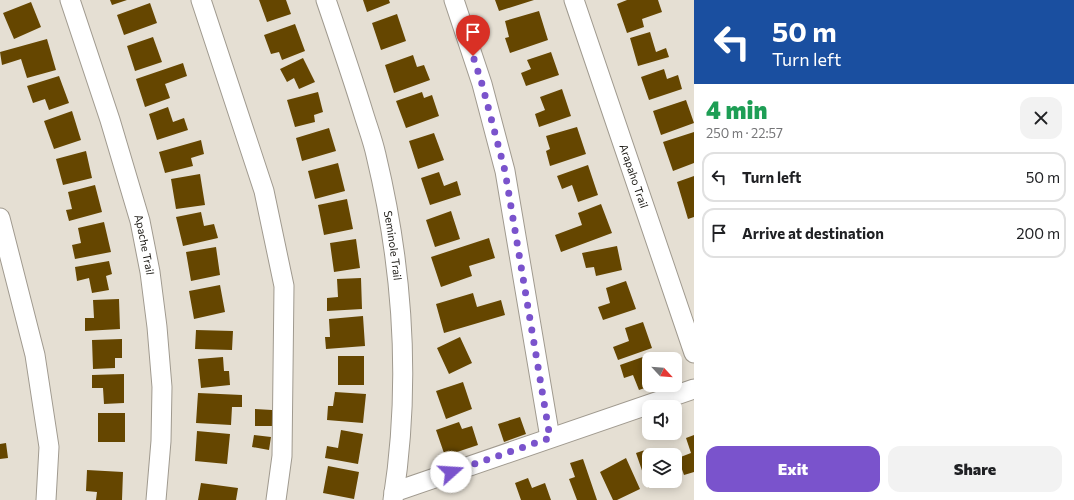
<!DOCTYPE html>
<meta charset="utf-8">
<style>
:root{--surface:#fff;--page:#f2f2f2;--text:#202124;--muted:#757577;--line:#e0e0e0;--accent:#7a53cc}
body{margin:0;font-family:Commissioner,sans-serif;background:var(--page);color:var(--text);height:100vh;display:flex;flex-direction:column;font-size:15px;white-space:nowrap}
*{box-sizing:border-box;margin:0}
p{font-size:13px;color:var(--muted)}
.icon{flex:none;width:22px;height:22px;fill:none;stroke:currentColor;stroke-width:2;stroke-linecap:round;stroke-linejoin:round}
.map{position:relative;flex:1;overflow:hidden}
.details{display:flex;flex-direction:column;background:var(--surface);width:380px}
.details>*{flex:none}
.hud{background:#1a4fa0;color:#fff;overflow:hidden}
.needle{width:26px;rotate:116deg}
.fabs{position:absolute;left:642px;top:352px;display:grid;gap:8px}
.fabs a{display:grid;place-items:center;width:40px;height:40px;border-radius:8px;background:var(--surface);box-shadow:0 2px 10px #0003;font-size:20px}
.pin{position:absolute;display:grid;place-items:center;width:34px;height:34px;color:#fff;margin:-41px -17px;border-radius:50% 50% 50% 0;rotate:-45deg;box-shadow:0 0 4px #0007}
.pin .icon{rotate:45deg}
.me{position:absolute;width:44px;margin:-22px;rotate:71deg;stroke-linejoin:round;filter:drop-shadow(0 0 3px #0008)}
.turn{display:flex;align-items:center;gap:14px;height:84px;padding:0 12px;font-size:18px}
.turn .icon{width:52px;height:52px;stroke-width:2.5}
.turn b{display:block;font-size:28px;line-height:34px}
.round{display:grid;place-items:center;flex:none;width:42px;height:42px;border-radius:12px;background:var(--page)}
.overview{display:flex;align-items:center;justify-content:space-between;height:68px;padding:0 12px}
h1{font-size:24px;font-weight:800;line-height:30px;color:#1e9e55}
.button{display:flex;gap:8px;margin-top:auto;padding:8px 12px}
.button a{flex:1;height:46px;border-radius:12px;background:var(--accent);color:#fff;font-size:16px;font-weight:800;line-height:46px;text-align:center}
.button a+a{background:var(--page);color:var(--text)}
ul{padding:0;list-style:none}
li{display:flex;align-items:center;gap:12px;height:50px;margin:0 8px 6px;padding:0 4px;border:2px solid var(--line);border-radius:12px}
li div{flex:1}
li b{display:block;font-size:15px}
li em{font-style:normal}
main{display:flex;flex:1;min-height:0}
.map>svg:first-child{display:block}
</style>
<main>
<div class="map">
<svg width="694" height="500" viewBox="0 0 694 500">
<rect width="100%" height="100%" fill="#e5dfd3"/>
<!-- building -->
<path fill="#654600" d="M 110,0 L 127,0 L 112,5 Z
M 259,0 L 286,0 L 291,14 L 267,22 Z
M 363,0 L 389,0 L 390,3 L 367,12 Z
M 495,0 L 534,0 L 499,11 Z
M 627,0 L 658,0 L 662,12 L 642,19 L 644,27 L 627,33 L 617,4 Z
M 31,2 L 41,27 L 14,39 L 3,13 Z
M 150,3 L 157,23 L 124,35 L 117,15 Z
M 539,11 L 548,40 L 510,53 L 505,38 L 509,37 L 505,21 Z
M 397,14 L 406,41 L 381,50 L 372,23 Z
M 295,24 L 305,51 L 282,60 L 279,52 L 271,54 L 264,35 Z
M 650,32 L 656,52 L 666,48 L 669,57 L 638,66 L 630,38 Z
M 153,37 L 162,62 L 135,71 L 127,46 Z
M 47,39 L 56,70 L 27,78 L 21,59 L 2,65 L 0,52 Z
M 551,52 L 559,75 L 526,86 L 521,73 L 531,69 L 527,60 Z
M 413,55 L 417,67 L 424,65 L 430,80 L 394,93 L 385,65 Z
M 303,58 L 315,82 L 299,89 L 294,78 L 287,82 L 280,69 Z
M 183,63 L 187,76 L 165,84 L 170,98 L 145,107 L 136,79 Z
M 664,69 L 667,79 L 678,75 L 682,89 L 649,100 L 641,77 Z
M 59,76 L 69,103 L 49,110 L 45,99 L 33,103 L 27,86 Z
M 562,89 L 571,116 L 539,127 L 535,114 L 545,110 L 540,97 Z
M 318,92 L 323,112 L 314,115 L 315,122 L 295,127 L 287,100 Z
M 422,92 L 424,98 L 432,95 L 439,116 L 406,128 L 396,101 Z
M 686,100 L 694,123 L 661,135 L 653,111 Z
M 168,107 L 173,122 L 184,118 L 188,130 L 157,140 L 149,114 Z
M 72,111 L 81,140 L 54,149 L 44,121 Z
M 577,127 L 586,154 L 550,166 L 546,151 L 550,149 L 546,136 Z
M 329,128 L 336,151 L 302,161 L 296,138 Z
M 694,132 L 694,163 L 673,171 L 663,142 Z
M 434,133 L 444,160 L 418,169 L 409,141 Z
M 201,140 L 204,154 L 191,158 L 193,166 L 165,173 L 159,152 Z
M 86,151 L 92,178 L 63,185 L 56,159 Z
M 338,163 L 345,191 L 315,199 L 308,171 Z
M 588,165 L 598,195 L 578,202 L 572,185 L 562,189 L 557,176 Z
M 439,172 L 444,186 L 457,181 L 461,195 L 430,205 L 421,178 Z
M 200,174 L 205,205 L 176,209 L 171,179 Z
M 694,176 L 694,217 L 688,219 L 677,182 Z
M 95,185 L 102,212 L 69,221 L 66,210 L 72,209 L 68,192 Z
M 347,199 L 353,229 L 324,235 L 318,205 Z
M 601,204 L 612,233 L 561,252 L 555,235 L 582,225 L 578,213 Z
M 451,211 L 460,239 L 435,247 L 426,220 Z
M 201,212 L 204,226 L 214,224 L 218,238 L 183,246 L 176,217 Z
M 104,222 L 111,252 L 75,259 L 72,245 L 81,243 L 78,228 Z
M 489,238 L 495,258 L 469,266 L 472,276 L 441,287 L 431,257 Z
M 356,239 L 360,268 L 334,272 L 330,243 Z
M 617,246 L 622,270 L 596,276 L 594,267 L 586,268 L 582,253 Z
M 216,247 L 220,275 L 191,281 L 186,252 Z
M 109,261 L 112,274 L 106,276 L 109,290 L 92,293 L 89,278 L 77,281 L 75,267 Z
M 361,278 L 362,309 L 327,311 L 327,298 L 338,297 L 337,279 Z
M 626,281 L 636,309 L 603,320 L 598,307 L 610,303 L 606,288 Z
M 220,285 L 225,312 L 194,319 L 189,291 Z
M 473,293 L 477,307 L 501,300 L 505,315 L 444,333 L 436,304 Z
M 119,299 L 120,329 L 85,331 L 85,318 L 94,318 L 93,300 Z
M 363,316 L 365,346 L 326,349 L 325,337 L 330,337 L 329,319 Z
M 643,322 L 652,348 L 618,360 L 613,347 L 629,341 L 625,328 Z
M 196,330 L 233,331 L 232,350 L 195,349 Z
M 460,337 L 472,363 L 449,374 L 437,348 Z
M 122,339 L 122,358 L 115,358 L 115,368 L 93,369 L 92,340 Z
M 654,353 L 656,359 L 649,359 L 649,385 L 653,385 L 639,390 L 633,375 L 624,378 L 620,365 Z
M 338,356 L 364,356 L 364,385 L 338,385 Z
M 223,357 L 224,371 L 229,371 L 230,385 L 201,388 L 198,359 Z
M 124,374 L 124,403 L 104,404 L 103,388 L 92,388 L 92,375 Z
M 463,382 L 472,409 L 446,419 L 436,391 Z
M 335,392 L 366,394 L 363,423 L 327,420 L 328,406 L 333,406 Z
M 198,393 L 242,395 L 242,407 L 232,407 L 231,425 L 196,423 Z
M 255,409 L 272,410 L 272,426 L 255,426 Z
M 98,413 L 125,413 L 125,442 L 98,442 Z
M 520,417 L 526,434 L 504,442 L 498,424 Z
M 459,422 L 462,429 L 472,426 L 478,445 L 445,456 L 436,430 Z
M 341,430 L 363,434 L 358,464 L 325,458 L 327,446 L 338,448 Z
M 197,431 L 230,434 L 227,464 L 195,461 Z
M 254,435 L 271,437 L 269,450 L 252,447 Z
M 694,435 L 694,472 L 684,475 L 678,458 L 691,453 L 686,438 Z
M 6,443 L 8,458 L 0,459 L 0,444 Z
M 648,449 L 650,455 L 649,455 L 649,481 L 666,481 L 648,488 L 636,453 Z
M 665,450 L 667,455 L 652,455 Z
M 626,458 L 640,489 L 617,500 L 613,500 L 600,472 Z
M 583,459 L 597,500 L 577,500 L 569,479 L 575,477 L 570,463 Z
M 328,466 L 359,472 L 354,499 L 323,493 Z
M 87,470 L 123,472 L 122,500 L 96,500 L 97,492 L 86,491 Z
M 528,478 L 532,488 L 545,483 L 551,500 L 521,500 L 515,483 Z
M 201,483 L 238,488 L 236,500 L 198,500 Z"/>
<g fill="none" stroke-linecap="round" stroke-linejoin="round">
<defs>
<g id="minor">
<path id="s1" d="M 70,0 L 110,120 L 140,221 L 150,272 L 157,327 L 162,387 L 161,441 L 156,500"/>
<path d="M 201,0 L 264,191 L 284,286 L 282,456 L 276,500"/>
<path id="s2" d="M 326,0 C 339,38 352,76 364,115 C 368,128 373,141 376,155 C 403,268 411,385 393,500"/>
<path d="M 454,0 L 482,84 L 505,171 L 550,438"/>
<path id="s3" d="M 574,0 L 694,353"/>
<path d="M 0,218 L 35,355 L 49,447 L 46,500"/>
<path d="M 394,492 L 694,389"/>
</g>
</defs>
<!-- minor casing -->
<use href="#minor" stroke="#a09a8f" stroke-width="21"/>
<!-- minor -->
<use href="#minor" stroke="#fff" stroke-width="19"/>
</g>
<g fill="none" stroke-linecap="round" stroke-linejoin="round">
<!-- route -->
<path stroke="#7a53cc" stroke-width="7" stroke-dasharray="0 12.6" d="M 451,472 L 550,438 L 505,171 L 482,84 L 473,56"/>
</g>
<g text-anchor="middle" stroke-width="4" stroke-linejoin="round" paint-order="stroke">
<!-- street labels -->
<g font-size="11" fill="#1e1c17" stroke="#fff">
<text dy="4" stroke="none"><textPath href="#s3" startOffset="186">Arapaho Trail</textPath></text>
<text dy="4" stroke="none"><textPath href="#s1" startOffset="256">Apache Trail</textPath></text>
<text dy="4" stroke="none"><textPath href="#s2" startOffset="255">Seminole Trail</textPath></text>
</g>
</g>
</svg>
<div class="fabs">
<a><svg class="needle" viewBox="-14 -14 28 28"><path d="M0-13l5 13h-10z" fill="#e53935"/><path d="M0 13l5-13h-10z" fill="#757577"/></svg></a>
<a><svg class="icon" aria-label="sound" viewBox="0 0 24 24"><path d="M4 9h4l5-4v14l-5-4H4zM17 9q2 3 0 6"/></svg></a>
<a><svg class="icon" aria-label="layers" viewBox="0 0 24 24"><path d="M12 4l9 5-9 5-9-5zM3 14l9 5 9-5"/></svg></a>
</div>
<div class="pin" style="left:473px;top:56px;background:#d93025"><svg class="icon" aria-label="arrive" viewBox="0 0 24 24"><path d="M6 21V4h12l-3 4 3 4H6"/></svg></div>
<svg class="me" style="left:451px;top:472px" viewBox="-20 -20 40 40"><circle r="19" fill="#fff"/><path d="M0-13L10 11 0 6-10 11z" fill="#7a53cc"/></svg>
</div>
<section class="details">
<div class="hud">
<div class="turn"><svg class="icon" aria-label="left" viewBox="0 0 24 24"><path d="M17 20v-9H6M10 6l-5 5 5 5"/></svg><div><b>50 m</b>Turn left</div></div>
</div>
<div class="overview"><div><h1>4 min</h1><p>250 m · 22:57</p></div><a class="round"><svg class="icon" aria-label="close" viewBox="0 0 24 24"><path d="M6 6l12 12M18 6L6 18"/></svg></a></div>
<ul>
<li><svg class="icon" aria-label="left" viewBox="0 0 24 24"><path d="M17 20v-9H6M10 6l-5 5 5 5"/></svg><div><b>Turn left</b></div><em>50 m</em></li>
<li><svg class="icon" aria-label="arrive" viewBox="0 0 24 24"><path d="M6 21V4h12l-3 4 3 4H6"/></svg><div><b>Arrive at destination</b></div><em>200 m</em></li>
</ul>
<div class="button"><a>Exit</a><a>Share</a></div>
</section>
</main>
